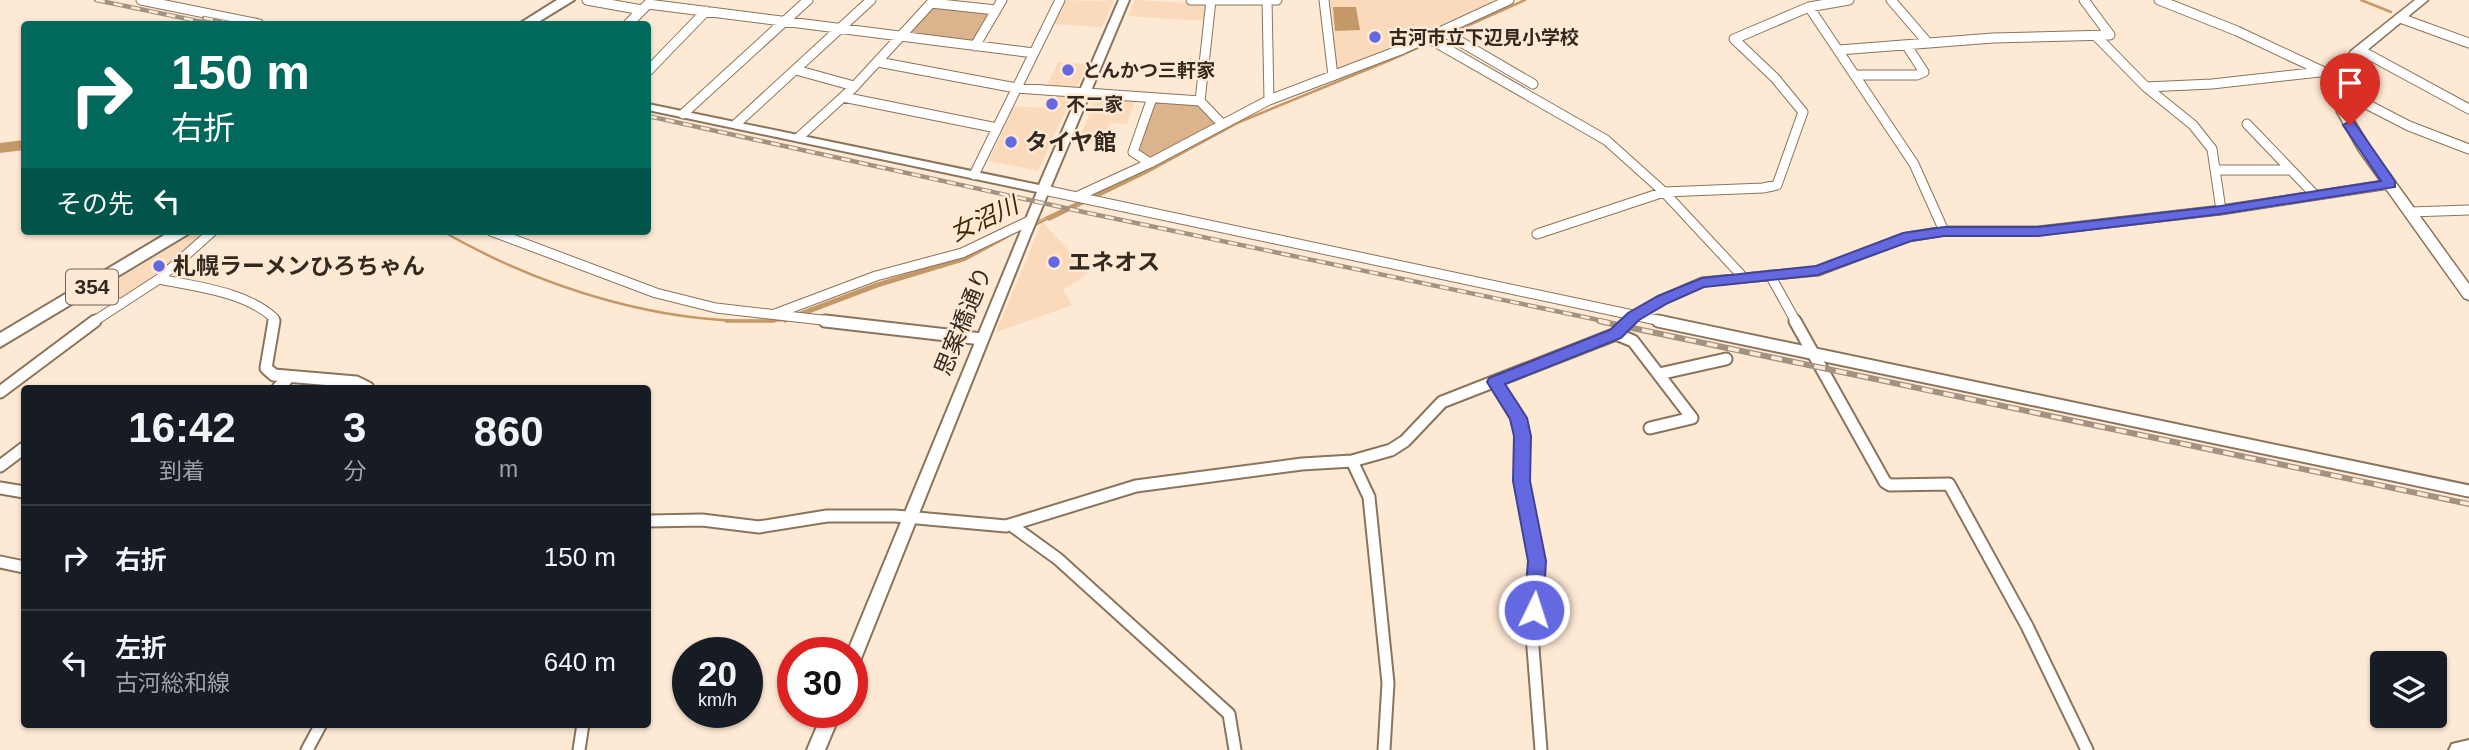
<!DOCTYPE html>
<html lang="ja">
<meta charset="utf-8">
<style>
:root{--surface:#171b24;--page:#20242c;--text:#f1f3f6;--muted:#9ea1a6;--line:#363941}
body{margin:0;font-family:Arial,"Noto Sans JP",sans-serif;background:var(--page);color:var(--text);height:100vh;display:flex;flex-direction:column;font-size:26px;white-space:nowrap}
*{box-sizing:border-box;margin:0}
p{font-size:23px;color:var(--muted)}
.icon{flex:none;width:38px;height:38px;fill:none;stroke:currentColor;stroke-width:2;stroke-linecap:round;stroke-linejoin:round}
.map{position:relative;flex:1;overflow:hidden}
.side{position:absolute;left:21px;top:385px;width:630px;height:343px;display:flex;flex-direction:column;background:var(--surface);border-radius:7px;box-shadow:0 2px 5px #0004}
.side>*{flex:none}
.top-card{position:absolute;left:21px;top:21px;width:630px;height:214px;border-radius:7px;box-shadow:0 2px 5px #0004;background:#00695c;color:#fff;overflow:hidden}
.controls{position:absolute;left:2370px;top:651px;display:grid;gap:14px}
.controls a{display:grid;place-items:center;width:77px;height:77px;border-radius:7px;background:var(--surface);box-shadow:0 2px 5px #0004;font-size:35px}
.speed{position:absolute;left:672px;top:637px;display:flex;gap:14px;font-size:35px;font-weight:700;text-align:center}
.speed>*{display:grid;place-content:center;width:91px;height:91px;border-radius:50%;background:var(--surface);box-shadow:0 2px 5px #0004;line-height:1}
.speed small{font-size:18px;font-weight:400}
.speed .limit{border:10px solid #d22;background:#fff;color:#111}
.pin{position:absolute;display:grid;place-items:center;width:60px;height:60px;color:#fff;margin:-72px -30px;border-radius:50% 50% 50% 0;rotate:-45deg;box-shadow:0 0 7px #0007}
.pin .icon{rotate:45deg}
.me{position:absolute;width:77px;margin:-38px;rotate:4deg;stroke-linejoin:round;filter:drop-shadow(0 0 5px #0008)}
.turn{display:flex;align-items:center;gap:24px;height:147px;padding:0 35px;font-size:32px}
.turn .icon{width:91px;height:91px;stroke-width:2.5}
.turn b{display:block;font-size:49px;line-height:60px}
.then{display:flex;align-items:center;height:66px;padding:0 35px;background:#0003;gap:14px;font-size:26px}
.eta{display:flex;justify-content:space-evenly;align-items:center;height:119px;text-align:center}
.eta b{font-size:42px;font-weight:700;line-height:49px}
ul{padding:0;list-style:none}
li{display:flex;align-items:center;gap:21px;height:105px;padding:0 35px;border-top:2px solid var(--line)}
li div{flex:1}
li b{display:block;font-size:26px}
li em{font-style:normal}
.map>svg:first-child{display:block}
</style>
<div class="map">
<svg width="2469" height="750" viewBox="0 0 2469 750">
<rect width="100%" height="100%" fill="#fee9d4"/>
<!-- built -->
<path fill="#fadabb" d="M 1065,0 L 1090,1 L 1114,0 L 1102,27 L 1053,24 Z
M 1135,0 L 1207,4 L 1205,21 L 1128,16 Z
M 1328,0 L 1491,0 L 1493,2 L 1341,69 L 1337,68 Z
M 1058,62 L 1087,64 L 1077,88 L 1046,87 Z
M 1050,92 L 1073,94 L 1038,171 L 989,161 L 1014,106 L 1043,108 Z
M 1097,95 L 1136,98 L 1127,124 L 1110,123 L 1102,144 L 1078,142 Z
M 1042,222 L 1089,272 L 1063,290 L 1072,305 L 996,332 Z
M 197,231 L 210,231 L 160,275 L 121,299 L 102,289 Z"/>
<!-- green -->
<path fill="#dbb48d" d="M 931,3 L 996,10 L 975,46 L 902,37 Z
M 1152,98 L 1200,101 L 1221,123 L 1150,163 L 1133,152 Z"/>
<!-- water -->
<path fill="#c59868" d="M 1333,7 L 1356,7 L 1360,30 L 1335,31 Z
M 1236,120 L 1240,123 L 1146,174 L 1049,221 L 1045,218 L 965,261 L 879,287 L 784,323 L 783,318 L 875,283 L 961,257 L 1142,171 Z"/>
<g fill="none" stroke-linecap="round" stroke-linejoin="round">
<!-- stream-far1 -->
<path stroke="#c59868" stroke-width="2.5" d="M 2361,0 L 2391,12
M 1237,123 L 1388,61 L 1525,0
M 1031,227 L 1049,218
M 442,231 C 543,289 668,328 785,320"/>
<!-- stream -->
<path stroke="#c59868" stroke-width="3.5" d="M 726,321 L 774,321"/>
<!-- river -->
<path fill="#c59868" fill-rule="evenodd" d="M 24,140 L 24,150 L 0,153 L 0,143 Z"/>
<defs>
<path id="minor-far1" d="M 141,0 L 259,24
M 587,0 L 642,10
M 1191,0 L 1277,0
M 1267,0 L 1269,100
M 1324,0 L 1333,76
M 1891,0 L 1928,43
M 2159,0 L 2237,31 L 2339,79
M 931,3 L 996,10
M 648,4 L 1034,53
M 1809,7 L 1914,164 L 1944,231
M 2400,18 L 2469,43
M 628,24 L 646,6
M 1442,31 L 1533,84
M 2096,36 L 2146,87 L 2193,125 L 2212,149 L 2221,210
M 1428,38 L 1606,140 L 1664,192 L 1744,278
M 975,46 L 1002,0
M 1839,50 L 1993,38 L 2110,35 L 2084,0
M 2360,50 L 2469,109
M 878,62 L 1016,88 L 1200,101 L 1221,123
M 796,70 L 854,86
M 648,71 L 706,11
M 1857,75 L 1917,75 L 1924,72 L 1907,46
M 2146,87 L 2212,84 L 2320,72
M 2337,89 L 2409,126 L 2469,149
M 843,97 L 997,128
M 1200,101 L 1211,0
M 683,114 L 808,0
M 736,124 L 871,0
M 2247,124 L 2314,194
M 799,137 L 853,88 L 934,0
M 1150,163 L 1133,152 L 1152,98
M 2215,170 L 2291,170
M 974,175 L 1060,0
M 1044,190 L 1666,322
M 1076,197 L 1150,163 L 1269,100 L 1403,49 L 1509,0
M 2410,212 L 2469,210
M 491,231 L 656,293 L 716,308 L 840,322
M 1537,234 L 1664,192 L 1763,188 L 1777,185 L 1803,112 L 1775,78 L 1734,39 L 1809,7 L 1849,0
M 1770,275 L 1796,322
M 159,279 C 197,287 244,291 274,318 L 273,322
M 87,290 L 121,304
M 775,314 L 876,276 L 962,253 L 1031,220
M 93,322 L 159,279 L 213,231
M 1628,322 L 1663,299 L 1702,282 L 1818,271 L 1908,237 L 1944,231 L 2038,231 L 2221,210 L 2390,184"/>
<path id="minor" d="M 274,321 L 266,368 L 274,375 L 356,382 L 368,388
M 825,321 L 982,339
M 1658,321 L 2469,491
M 1795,321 L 1885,482 L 1890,485 L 1949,484 L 2027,626 L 2087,750
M 1616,334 L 1633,341 L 1692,418 L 1650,428
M 1659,374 L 1726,359
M 1495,382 L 1518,418 L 1522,436 L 1522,482 L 1537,561 L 1532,635 L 1541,750
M 278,388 L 288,378
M 0,392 L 95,321
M 1352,461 L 1369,497 L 1388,683 L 1384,750
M 0,466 L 24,448
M 0,488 L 24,492
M 648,521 L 702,520 L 759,527 L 827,516 L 895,516 L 1006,526 L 1136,486 L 1302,464 L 1352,461 L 1391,450 L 1405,441 L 1442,402 L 1616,334 L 1629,321
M 1011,525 L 1058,559 L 1229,714 L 1235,750
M 0,562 L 24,567
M 307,750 L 321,724
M 579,750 L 583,724"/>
<path id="tertiary" d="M 1119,0 L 1129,0 L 1030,236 L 858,666 L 852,668 L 852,653 L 847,653 L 1037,192 L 648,110 L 648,104 L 1039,185 Z
M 823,712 L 841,712 L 825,750 L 807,750 Z
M 2469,740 L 2469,750 L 2449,750 L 2452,744 Z"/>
<path id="secondary" d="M 2415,0 L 2428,0 L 2360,56 L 2345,79 L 2343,89 L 2349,112 L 2372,150 L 2469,284 L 2469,300 L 2464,298 L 2359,151 L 2337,112 L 2331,89 L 2333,79 L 2351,51 Z"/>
<path id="trunk" d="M 557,0 L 574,0 L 535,24 L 519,24 Z
M 171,231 L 193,231 L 0,347 L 0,333 Z"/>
</defs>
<!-- minor-far1 casing -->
<use href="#minor-far1" stroke="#8b745c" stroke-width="11"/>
<!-- minor casing -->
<use href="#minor" stroke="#8b745c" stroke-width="15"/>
<!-- tertiary casing -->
<use href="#tertiary" stroke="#8b745c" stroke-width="4"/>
<!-- secondary casing -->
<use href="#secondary" stroke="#8b745c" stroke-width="3"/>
<!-- trunk casing -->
<use href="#trunk" stroke="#8b745c" stroke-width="4"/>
<!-- minor-far1 -->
<use href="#minor-far1" stroke="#fff" stroke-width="9"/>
<!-- minor -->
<use href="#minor" stroke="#fff" stroke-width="11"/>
<!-- tertiary -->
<use href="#tertiary" fill="#fff" fill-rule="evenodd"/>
<!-- secondary -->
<use href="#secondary" fill="#fff" fill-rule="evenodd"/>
<!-- trunk -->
<use href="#trunk" fill="#fff" fill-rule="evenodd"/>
<defs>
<path id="rail-far1" d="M 96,0 L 212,24
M 204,18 L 234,24
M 648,116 L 1088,213 L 1608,322"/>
<path id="rail" d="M 1599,321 L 2469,504"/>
</defs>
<!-- rail-far1 casing -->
<use href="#rail-far1" stroke="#a29282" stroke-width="4.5"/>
<!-- rail casing -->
<use href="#rail" stroke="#a29282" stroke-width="6"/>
<!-- rail-far1 -->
<use href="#rail-far1" stroke="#fee9d4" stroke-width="2.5" stroke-dasharray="9" stroke-linecap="butt"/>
<!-- rail -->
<use href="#rail" stroke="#fee9d4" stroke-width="3.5" stroke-dasharray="11" stroke-linecap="butt"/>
</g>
<!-- route -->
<path fill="#6469e2" stroke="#414493" stroke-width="2" d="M 2350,121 L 2354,122 L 2395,181 L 2395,187 L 2221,214 L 2038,236 L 1944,236 L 1911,241 L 1818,275 L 1704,287 L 1668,303 L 1639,320 L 1621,338 L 1505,384 L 1527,418 L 1531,436 L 1530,481 L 1546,561 L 1543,610 L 1540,615 L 1534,618 L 1527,615 L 1524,610 L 1528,561 L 1513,481 L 1514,436 L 1510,419 L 1487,382 L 1489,378 L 1610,330 L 1628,313 L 1658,296 L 1702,278 L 1816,266 L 1903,233 L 1944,227 L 2038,227 L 2221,206 L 2381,181 L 2343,125 Z"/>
<!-- markers -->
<g fill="#6469e2" stroke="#fee9d4" stroke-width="2.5">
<circle cx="1375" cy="37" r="7"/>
<circle cx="1068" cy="70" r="7"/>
<circle cx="1052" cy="104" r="7"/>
<circle cx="1011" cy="142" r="7"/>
<circle cx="1054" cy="262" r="7"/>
<circle cx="159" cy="266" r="7"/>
</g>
<g text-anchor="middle" stroke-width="5" stroke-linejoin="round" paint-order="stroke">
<!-- far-poi labels -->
<g font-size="19" font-weight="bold" fill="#33291f" stroke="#fee9d4" text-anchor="start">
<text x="1389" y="44">古河市立下辺見小学校</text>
<text x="1082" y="77">とんかつ三軒家</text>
<text x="1066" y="111">不二家</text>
</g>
<!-- shield labels -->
<rect fill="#fee9d4" stroke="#706355" stroke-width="2" x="66" y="269.5" width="52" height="35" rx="5"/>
<g font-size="21" font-weight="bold" fill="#33291f">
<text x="92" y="294">354</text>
</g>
<!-- poi labels -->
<g font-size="23" font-weight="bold" fill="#33291f" stroke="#fee9d4" text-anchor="start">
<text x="1025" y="150">タイヤ館</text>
<text x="1068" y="270">エネオス</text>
<text x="173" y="274">札幌ラーメンひろちゃん</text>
</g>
<!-- street labels -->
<g font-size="23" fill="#33291f" stroke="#fee9d4">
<text transform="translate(963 321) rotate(-68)" y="8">思案橋通り</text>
</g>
<!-- water labels -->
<g font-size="24" font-style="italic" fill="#432500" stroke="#fee9d4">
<text transform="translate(984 219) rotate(-25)" y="8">女沼川</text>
</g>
</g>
</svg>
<div class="controls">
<a><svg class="icon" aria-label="layers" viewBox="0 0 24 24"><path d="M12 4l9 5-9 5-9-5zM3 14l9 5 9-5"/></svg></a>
</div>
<div class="speed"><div>20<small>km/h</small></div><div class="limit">30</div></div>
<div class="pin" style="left:2350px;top:125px;background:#d93025"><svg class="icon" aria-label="arrive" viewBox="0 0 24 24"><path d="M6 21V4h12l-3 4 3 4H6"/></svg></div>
<svg class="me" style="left:1534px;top:610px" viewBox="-20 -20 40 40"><circle r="17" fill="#6469e2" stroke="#fff" stroke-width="3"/><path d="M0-11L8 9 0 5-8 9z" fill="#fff"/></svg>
<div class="top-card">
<div class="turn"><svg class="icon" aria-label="right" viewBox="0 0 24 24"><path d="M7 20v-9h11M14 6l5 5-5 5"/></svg><div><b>150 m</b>右折</div></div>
<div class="then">その先<svg class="icon" aria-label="left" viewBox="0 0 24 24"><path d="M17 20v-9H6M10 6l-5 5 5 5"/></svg></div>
</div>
<section class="side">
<div class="eta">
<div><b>16:42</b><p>到着</p></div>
<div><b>3</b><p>分</p></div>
<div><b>860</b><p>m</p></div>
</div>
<ul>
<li><svg class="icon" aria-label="right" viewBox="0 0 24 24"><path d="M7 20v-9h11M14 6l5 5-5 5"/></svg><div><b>右折</b></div><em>150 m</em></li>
<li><svg class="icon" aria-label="left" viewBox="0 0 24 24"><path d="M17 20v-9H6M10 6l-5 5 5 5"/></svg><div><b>左折</b><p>古河総和線</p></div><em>640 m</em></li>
</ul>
</section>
</div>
